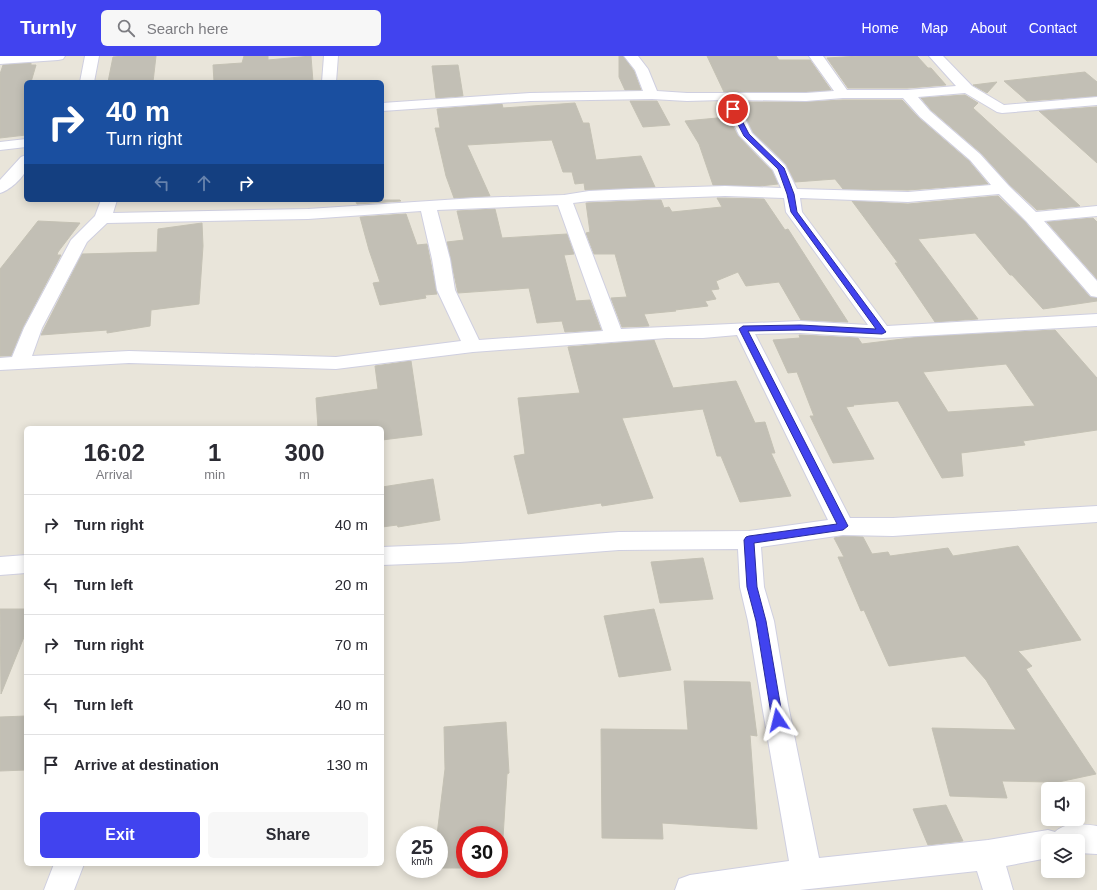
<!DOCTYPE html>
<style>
:root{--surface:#fff;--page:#f7f7f7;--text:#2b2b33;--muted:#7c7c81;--line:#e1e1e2;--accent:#4143ef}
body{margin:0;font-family:Helvetica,sans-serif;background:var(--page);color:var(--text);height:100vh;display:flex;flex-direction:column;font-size:15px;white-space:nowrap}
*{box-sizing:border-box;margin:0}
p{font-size:13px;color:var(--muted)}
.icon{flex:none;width:22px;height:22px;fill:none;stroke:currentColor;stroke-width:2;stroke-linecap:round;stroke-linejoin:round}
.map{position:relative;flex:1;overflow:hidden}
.side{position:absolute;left:24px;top:370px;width:360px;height:440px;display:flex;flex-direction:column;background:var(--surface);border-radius:6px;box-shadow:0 2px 10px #0003}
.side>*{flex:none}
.guide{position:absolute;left:24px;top:24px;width:360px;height:122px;border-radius:6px;box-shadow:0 2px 10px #0003;background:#1a4fa0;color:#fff;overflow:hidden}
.tools{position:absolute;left:1041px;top:726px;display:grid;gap:8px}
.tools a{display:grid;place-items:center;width:44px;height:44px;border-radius:6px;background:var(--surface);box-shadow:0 2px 10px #0003;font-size:20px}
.speed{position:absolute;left:396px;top:770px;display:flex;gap:8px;font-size:20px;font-weight:700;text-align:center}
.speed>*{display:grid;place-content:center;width:52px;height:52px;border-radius:50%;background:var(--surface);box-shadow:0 2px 10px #0003;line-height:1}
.speed small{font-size:10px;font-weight:400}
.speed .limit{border:6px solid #d22;background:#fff;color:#111}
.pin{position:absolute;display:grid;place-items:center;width:34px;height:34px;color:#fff;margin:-17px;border:2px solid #fff;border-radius:50%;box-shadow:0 1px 4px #0007}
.me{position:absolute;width:44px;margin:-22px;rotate:350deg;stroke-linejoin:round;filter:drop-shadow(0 0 3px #0008)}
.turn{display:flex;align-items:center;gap:14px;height:84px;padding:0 16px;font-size:18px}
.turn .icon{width:52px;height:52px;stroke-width:2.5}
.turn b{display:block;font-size:28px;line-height:34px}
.lanes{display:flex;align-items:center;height:38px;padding:0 16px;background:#0003;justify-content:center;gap:20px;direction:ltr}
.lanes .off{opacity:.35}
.eta{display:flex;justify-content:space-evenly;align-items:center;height:68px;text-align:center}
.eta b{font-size:24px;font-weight:700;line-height:28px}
.action{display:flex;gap:8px;margin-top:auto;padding:8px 16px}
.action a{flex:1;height:46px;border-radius:6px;background:var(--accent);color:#fff;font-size:16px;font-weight:700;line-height:46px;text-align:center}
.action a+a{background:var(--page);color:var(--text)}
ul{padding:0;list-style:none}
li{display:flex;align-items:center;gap:12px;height:60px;padding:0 16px;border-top:1px solid var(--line)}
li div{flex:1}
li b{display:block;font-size:15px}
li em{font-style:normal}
header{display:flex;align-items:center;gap:24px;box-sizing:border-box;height:56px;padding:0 20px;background:var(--accent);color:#fff}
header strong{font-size:19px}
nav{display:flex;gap:22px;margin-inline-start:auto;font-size:14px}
.search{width:280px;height:36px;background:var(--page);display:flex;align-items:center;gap:10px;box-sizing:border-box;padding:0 14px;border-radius:6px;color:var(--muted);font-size:15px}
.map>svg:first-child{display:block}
</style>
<header>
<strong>Turnly</strong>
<div class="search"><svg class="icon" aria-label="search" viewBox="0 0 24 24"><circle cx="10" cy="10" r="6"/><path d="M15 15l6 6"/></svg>Search here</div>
<nav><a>Home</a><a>Map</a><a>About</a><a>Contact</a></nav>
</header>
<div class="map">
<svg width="1097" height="834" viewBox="0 0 1097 834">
<rect width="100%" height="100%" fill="#e9e5da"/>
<!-- building -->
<path fill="#c2bfb5" stroke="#c4c1b4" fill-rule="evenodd" d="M 124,0 L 156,0 L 153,26 L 108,26 L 113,1 Z
M 244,0 L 268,0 L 268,4 L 311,0 L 313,26 L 214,26 L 213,9 L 242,7 Z
M 619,0 L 623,0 L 634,15 L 641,34 L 625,34 L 619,21 Z
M 707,0 L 776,0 L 779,4 L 810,4 L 831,34 L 806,36 L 724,36 Z
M 860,0 L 917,0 L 928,12 L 931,12 L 946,29 L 907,32 L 848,32 L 827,2 Z
M 31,7 L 31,9 L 36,9 L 31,26 L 26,26 L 26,79 L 0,82 L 0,18 L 3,9 Z
M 458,9 L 463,40 L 436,42 L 432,10 Z
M 1085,16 L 1097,26 L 1097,40 L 1027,45 L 1004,25 Z
M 997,26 L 987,37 L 973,29 Z
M 965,39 L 978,47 L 973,52 L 1080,150 L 1037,154 L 1010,129 L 981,97 L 931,54 L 921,42 Z
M 843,44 L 902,44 L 919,62 L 969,105 L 988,128 L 908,134 L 843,133 L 835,123 L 795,126 L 786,108 L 753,76 L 738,46 L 806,46 Z
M 630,45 L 657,45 L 670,69 L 643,71 Z
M 575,47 L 583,67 L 589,67 L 596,104 L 641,100 L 655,131 L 585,134 L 584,127 L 575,128 L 572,116 L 563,116 L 552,84 L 467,89 L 490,140 L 454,142 L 446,120 L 435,72 L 440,72 L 437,53 L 502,48 L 503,52 Z
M 1097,51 L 1097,107 L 1039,55 Z
M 728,61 L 738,80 L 772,115 L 778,128 L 760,130 L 713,129 L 699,88 L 685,65 Z
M 998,140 L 1025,166 L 1090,241 L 1097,242 L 1097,245 L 1043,253 L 1012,219 L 1010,219 L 975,177 L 918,183 L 978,263 L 935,266 L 895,207 L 898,207 L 852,145 L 908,148 Z
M 717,142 L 764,143 L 785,174 L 788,173 L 848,266 L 801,264 L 779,226 L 746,230 L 738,216 L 716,225 L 719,233 L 711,234 L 716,243 L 705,245 L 708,250 L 675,254 L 676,255 L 644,258 L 649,270 L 622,271 L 611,242 L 627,241 L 615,198 L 594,198 L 586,177 L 590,176 L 586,147 L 661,144 L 664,152 L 669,151 L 672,156 L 722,151 Z
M 355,144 L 400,144 L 401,145 L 357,148 Z
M 495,153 L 502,182 L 567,178 L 574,198 L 564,199 L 576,245 L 590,244 L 601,274 L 565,276 L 562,265 L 537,267 L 529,232 L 458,237 L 447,186 L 464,184 L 457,155 Z
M 406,158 L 417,189 L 427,188 L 437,238 L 425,239 L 426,242 L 380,249 L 373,227 L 380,226 L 369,194 L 360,161 Z
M 1093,162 L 1097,166 L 1097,223 L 1047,166 Z
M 38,165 L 80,167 L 58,196 L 57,199 L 61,199 L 23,271 L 11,300 L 0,300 L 0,213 Z
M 202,167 L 203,190 L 199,248 L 151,254 L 150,270 L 107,277 L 107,274 L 41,279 L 82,198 L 157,196 L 158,173 Z
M 1055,274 L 1097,322 L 1097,374 L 1023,385 L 1025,389 L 961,397 L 963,420 L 942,422 L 898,345 L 853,349 L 854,350 L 846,351 L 874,403 L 833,407 L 810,360 L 814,360 L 797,316 L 788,317 L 773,284 L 800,282 L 799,279 L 801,279 L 858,282 L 862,288 L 919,281 ZM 1006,308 L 1035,350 L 948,356 L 923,316 Z
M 654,284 L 673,332 L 736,325 L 755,367 L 765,366 L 775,397 L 771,397 L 791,440 L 740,446 L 721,400 L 717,400 L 703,353 L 622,362 L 653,442 L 602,450 L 601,447 L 528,458 L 514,400 L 525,398 L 518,342 L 580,337 L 568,291 Z
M 411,305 L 422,379 L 382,384 L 382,372 L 318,372 L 316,342 L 378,333 L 375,310 Z
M 433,423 L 440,464 L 398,471 L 397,469 L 382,471 L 382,431 Z
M 843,480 L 863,481 L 872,498 L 888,496 L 890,500 L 948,492 L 953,500 L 1018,490 L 1081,584 L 1018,595 L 1032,610 L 1026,613 L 1096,718 L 1049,728 L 1048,726 L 1002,725 L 1007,742 L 950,740 L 932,672 L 1016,674 L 986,624 L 965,600 L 889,610 L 864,554 L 861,555 L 838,501 L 844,501 L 834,482 Z
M 703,502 L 713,543 L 660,547 L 651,506 Z
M 0,553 L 26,553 L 26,576 L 1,638 Z
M 654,553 L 671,614 L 619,621 L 604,560 Z
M 684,625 L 750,626 L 757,680 L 750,679 L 757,773 L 662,767 L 663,783 L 602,782 L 601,673 L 688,674 Z
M 26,660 L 26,714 L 0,715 L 0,661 Z
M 506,666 L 509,717 L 507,718 L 501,813 L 498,813 L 499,813 L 499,779 L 465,779 L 465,812 L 439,812 L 439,779 L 437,779 L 445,713 L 444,671 Z
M 946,749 L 963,785 L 928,789 L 913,753 Z"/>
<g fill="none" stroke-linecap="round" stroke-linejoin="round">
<defs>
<path id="street" d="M 0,0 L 65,0 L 63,3 L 58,4 L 0,8 Z
M 85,0 L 99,0 L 94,26 L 80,26 Z
M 324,0 L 338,0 L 336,26 L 322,26 Z
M 624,0 L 638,0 L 648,13 L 657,35 L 687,37 L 806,37 L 834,35 L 809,0 L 823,0 L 847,34 L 907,34 L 956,30 L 929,0 L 943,0 L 972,30 L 1004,49 L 1097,41 L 1097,49 L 1002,57 L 997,56 L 965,37 L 918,41 L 930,55 L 980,98 L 1009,130 L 1036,156 L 1097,150 L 1097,160 L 1044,165 L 1097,225 L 1097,241 L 1091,240 L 1026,165 L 999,138 L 908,146 L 800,142 L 802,156 L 887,270 L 1097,258 L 1097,270 L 882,282 L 800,277 L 755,278 L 850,462 L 893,462 L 1097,450 L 1097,466 L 893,480 L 843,479 L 761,491 L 764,531 L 774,565 L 788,649 L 819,802 L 988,784 L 1048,774 L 1055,776 C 1066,766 1083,768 1097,770 L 1097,798 L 1078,797 L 1078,785 L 1048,785 L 1048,802 L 1006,810 L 1013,834 L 983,834 L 977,815 L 800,834 L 675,834 L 679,823 L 690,819 L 789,805 L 762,649 L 748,565 L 740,531 L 738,493 L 619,494 L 460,506 L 382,509 L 382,491 L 460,488 L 619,476 L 749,475 L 828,464 L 737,279 L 703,282 L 667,282 L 473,296 L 336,313 L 129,307 L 0,314 L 0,302 L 12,301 L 24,272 L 71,184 L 95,160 L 101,144 L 117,144 L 113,157 L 308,153 L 475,142 L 564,139 L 589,135 L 630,133 L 725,130 L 781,132 L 773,114 L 739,79 L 722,44 L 687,45 L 652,43 L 530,45 L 382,55 L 382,47 L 530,37 L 643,35 L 635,14 ZM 843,42 L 903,42 L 920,61 L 970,104 L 991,129 L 908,136 L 797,133 L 785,109 L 752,77 L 736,44 L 806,45 ZM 725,140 L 784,142 L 786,156 L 868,269 L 800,265 L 621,273 L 573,147 L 589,145 ZM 558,149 L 603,275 L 479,284 L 455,234 L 450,203 L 437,154 ZM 421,155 L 432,203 L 437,234 L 461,285 L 336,301 L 129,295 L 32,300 L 42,272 L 87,186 L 107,167 L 308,163 Z
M 26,83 L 26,91 L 0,94 L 0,86 Z
M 26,99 C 26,104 27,109 26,113 C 24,122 8,135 0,137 L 0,124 L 21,101 Z
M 26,499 L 26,517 L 0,519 L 0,501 Z
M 54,808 L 84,808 L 74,834 L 44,834 Z"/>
</defs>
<!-- street casing -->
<use href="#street" stroke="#cfcfe0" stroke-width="2"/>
<!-- street -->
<use href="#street" fill="#fff" fill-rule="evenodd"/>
</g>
<!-- route -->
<path fill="#4143ef" stroke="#2a2c9b" d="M 731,52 L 736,53 L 749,78 L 784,112 L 794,138 L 797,156 L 886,276 L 882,278 L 800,274 L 748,275 L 848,470 L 843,474 L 754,487 L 757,531 L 766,565 L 783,664 L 782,668 L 778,669 L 774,668 L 772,664 L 756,565 L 747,531 L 744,484 L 746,481 L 749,480 L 837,468 L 739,273 L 743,270 L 800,269 L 876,273 L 791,156 L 787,138 L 778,113 L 744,80 L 730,53 Z"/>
</svg>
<div class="tools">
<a><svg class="icon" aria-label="sound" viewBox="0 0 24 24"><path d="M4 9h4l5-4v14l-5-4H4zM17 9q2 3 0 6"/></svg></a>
<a><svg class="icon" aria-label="layers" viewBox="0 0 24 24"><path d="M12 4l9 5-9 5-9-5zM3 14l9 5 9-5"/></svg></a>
</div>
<div class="speed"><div>25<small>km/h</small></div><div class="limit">30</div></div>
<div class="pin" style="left:733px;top:53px;background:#d93025"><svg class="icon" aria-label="arrive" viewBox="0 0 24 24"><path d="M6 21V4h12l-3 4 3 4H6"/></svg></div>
<svg class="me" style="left:778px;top:664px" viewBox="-20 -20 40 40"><path d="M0-17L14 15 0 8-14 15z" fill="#4143ef" stroke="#fff" stroke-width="4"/></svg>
<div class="guide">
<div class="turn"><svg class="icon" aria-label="right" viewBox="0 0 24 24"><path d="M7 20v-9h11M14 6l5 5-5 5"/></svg><div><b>40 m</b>Turn right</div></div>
<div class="lanes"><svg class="icon off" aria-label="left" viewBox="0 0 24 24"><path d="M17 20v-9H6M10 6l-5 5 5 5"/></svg><svg class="icon off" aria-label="ahead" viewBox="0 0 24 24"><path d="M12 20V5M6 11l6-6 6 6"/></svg><svg class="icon" aria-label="right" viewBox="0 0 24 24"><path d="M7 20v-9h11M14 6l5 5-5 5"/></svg></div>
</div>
<section class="side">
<div class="eta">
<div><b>16:02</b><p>Arrival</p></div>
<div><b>1</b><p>min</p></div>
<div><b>300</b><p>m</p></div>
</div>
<ul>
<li><svg class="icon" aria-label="right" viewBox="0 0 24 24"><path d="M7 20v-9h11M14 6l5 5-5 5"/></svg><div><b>Turn right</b></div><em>40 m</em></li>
<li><svg class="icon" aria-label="left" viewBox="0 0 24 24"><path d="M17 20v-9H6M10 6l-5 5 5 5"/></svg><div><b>Turn left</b></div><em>20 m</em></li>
<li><svg class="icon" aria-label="right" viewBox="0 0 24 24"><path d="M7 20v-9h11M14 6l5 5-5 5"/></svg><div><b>Turn right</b></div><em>70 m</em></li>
<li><svg class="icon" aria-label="left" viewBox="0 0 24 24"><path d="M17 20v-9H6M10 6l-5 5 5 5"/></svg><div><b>Turn left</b></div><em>40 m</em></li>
<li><svg class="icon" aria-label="arrive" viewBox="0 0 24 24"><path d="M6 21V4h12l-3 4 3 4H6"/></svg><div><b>Arrive at destination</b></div><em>130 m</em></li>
</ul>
<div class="action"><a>Exit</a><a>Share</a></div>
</section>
</div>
